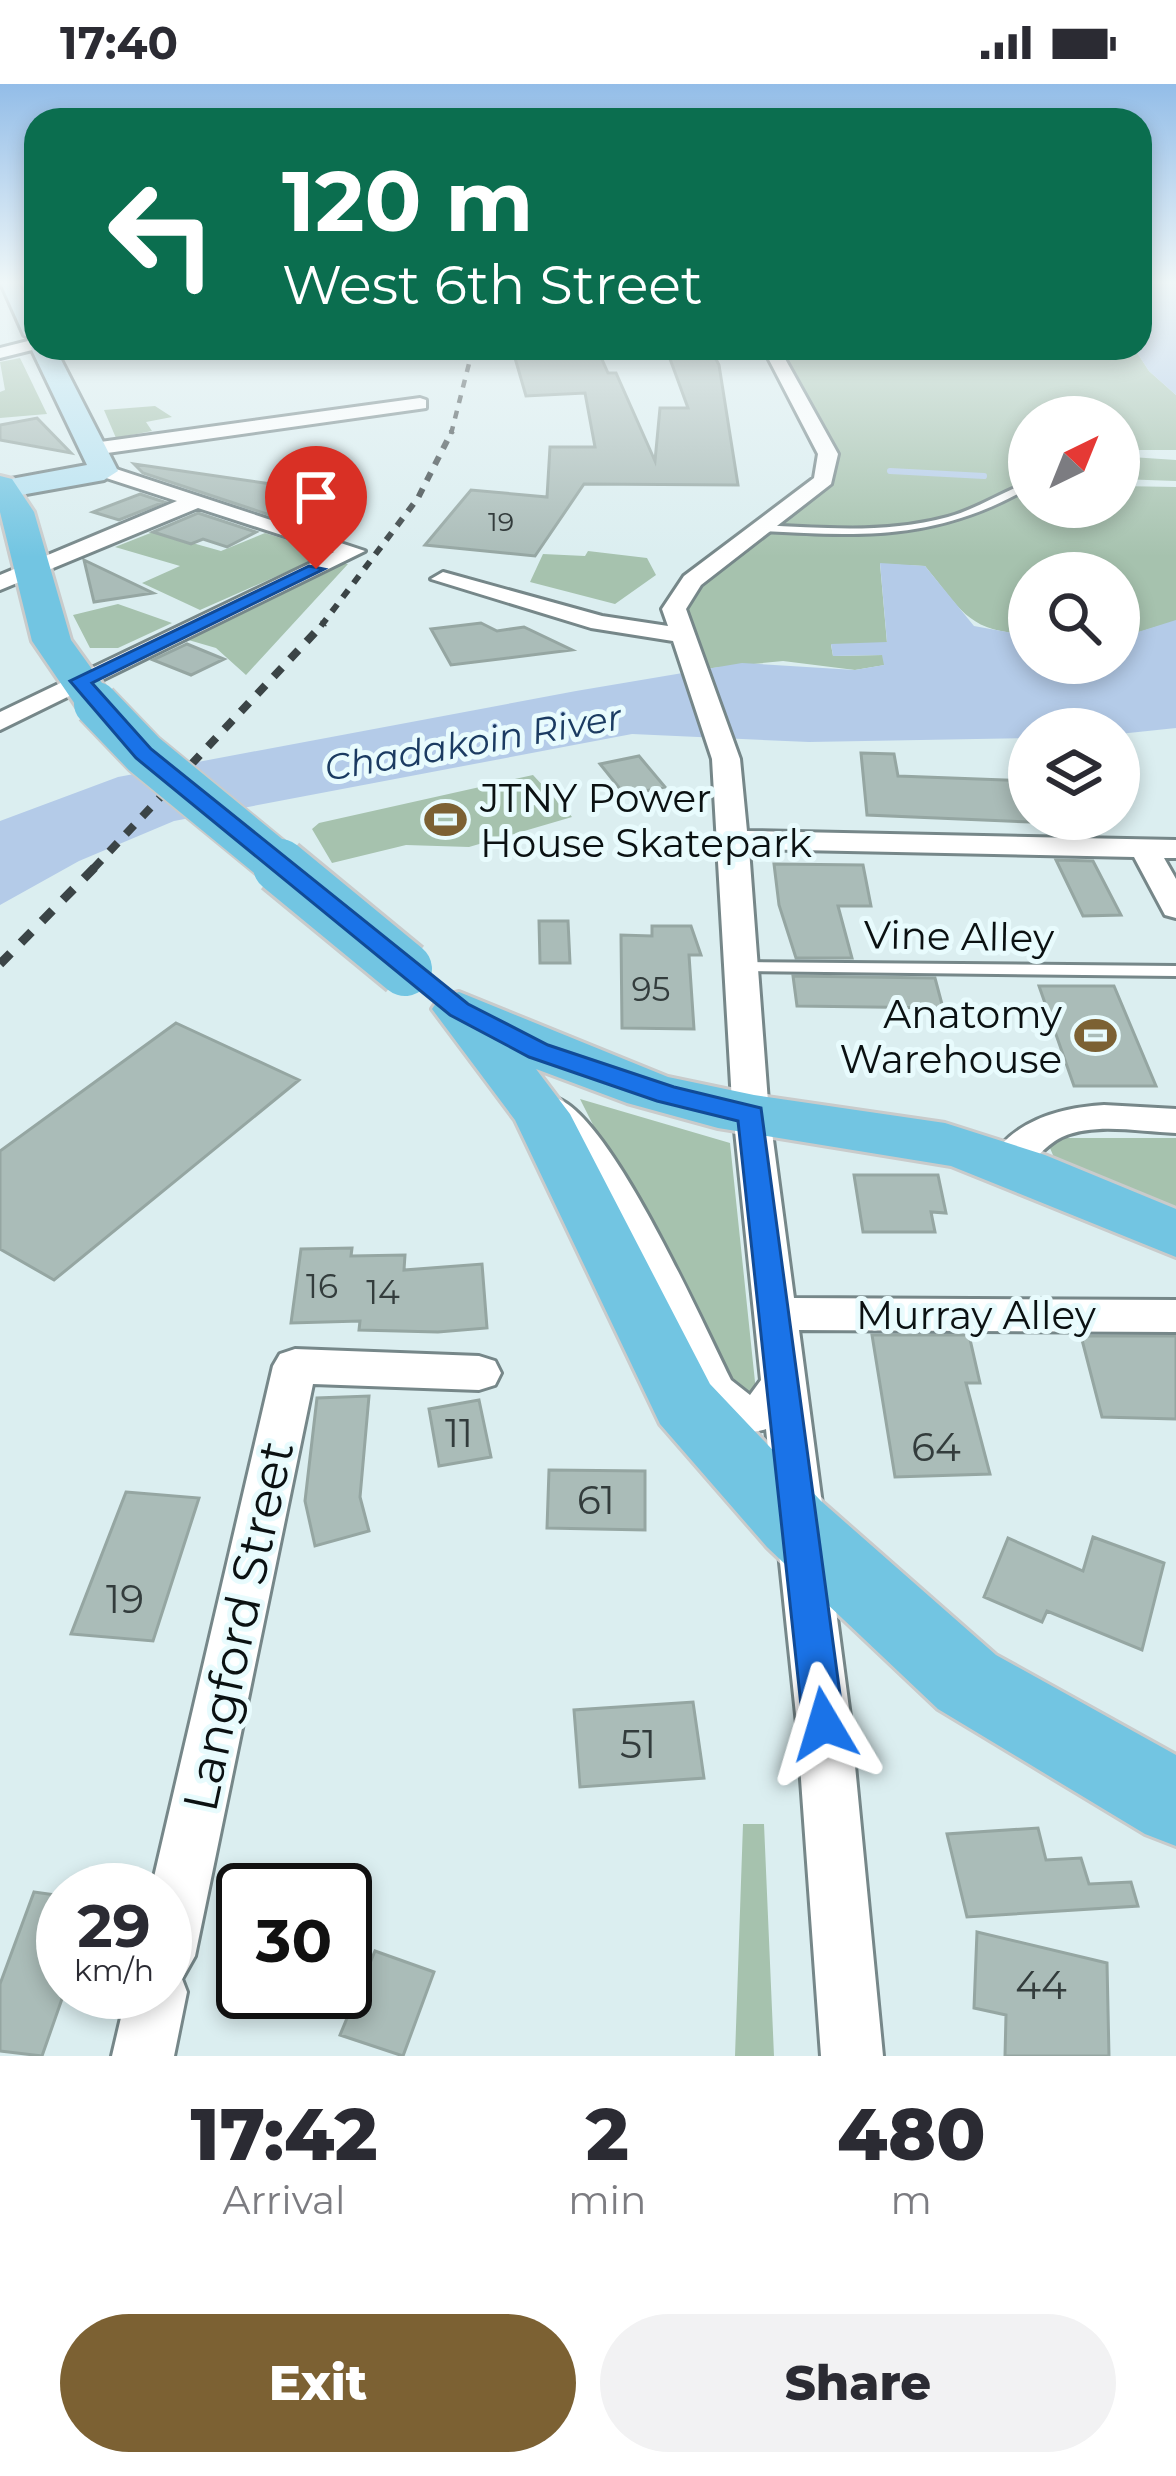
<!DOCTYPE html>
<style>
:root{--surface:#fff;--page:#f2f2f3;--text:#2b2b33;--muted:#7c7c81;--accent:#7c6133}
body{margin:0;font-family:Montserrat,sans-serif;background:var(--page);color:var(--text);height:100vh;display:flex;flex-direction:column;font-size:45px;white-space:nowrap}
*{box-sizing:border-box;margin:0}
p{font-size:39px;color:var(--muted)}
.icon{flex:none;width:66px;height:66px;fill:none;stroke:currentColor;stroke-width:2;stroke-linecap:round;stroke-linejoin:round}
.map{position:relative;height:1972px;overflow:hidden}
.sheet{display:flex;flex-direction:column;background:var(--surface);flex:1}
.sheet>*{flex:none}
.top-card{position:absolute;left:24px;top:24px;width:1128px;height:252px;border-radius:36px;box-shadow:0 6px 18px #0003;background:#0b6e4f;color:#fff;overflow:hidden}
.needle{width:78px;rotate:43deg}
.fabs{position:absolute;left:1008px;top:312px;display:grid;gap:24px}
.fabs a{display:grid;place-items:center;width:132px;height:132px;border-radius:50%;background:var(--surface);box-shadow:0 6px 18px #0003;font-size:60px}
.speed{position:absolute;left:36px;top:1779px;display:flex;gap:24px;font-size:60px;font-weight:700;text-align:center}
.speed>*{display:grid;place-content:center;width:156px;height:156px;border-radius:50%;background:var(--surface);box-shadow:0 6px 18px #0003;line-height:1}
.speed small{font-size:30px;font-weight:400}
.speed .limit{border:6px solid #111;border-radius:18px;background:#fff;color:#111}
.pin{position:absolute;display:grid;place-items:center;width:102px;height:102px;color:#fff;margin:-123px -51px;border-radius:50% 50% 50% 0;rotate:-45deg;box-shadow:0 0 12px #0007}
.pin .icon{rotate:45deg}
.me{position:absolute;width:132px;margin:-66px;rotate:353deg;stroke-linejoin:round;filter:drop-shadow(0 0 9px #0008)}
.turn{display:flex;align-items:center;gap:42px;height:252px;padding:0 60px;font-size:54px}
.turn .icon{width:156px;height:156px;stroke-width:2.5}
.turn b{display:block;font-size:84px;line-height:102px}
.eta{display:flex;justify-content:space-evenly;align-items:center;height:204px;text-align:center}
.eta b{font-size:72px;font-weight:800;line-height:84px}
.cta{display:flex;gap:24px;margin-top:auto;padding:24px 60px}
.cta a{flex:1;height:138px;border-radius:72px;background:var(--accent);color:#fff;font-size:48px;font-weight:800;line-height:138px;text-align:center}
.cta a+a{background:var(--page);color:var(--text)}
.status{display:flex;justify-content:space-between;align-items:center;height:84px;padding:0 60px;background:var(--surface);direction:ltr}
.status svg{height:33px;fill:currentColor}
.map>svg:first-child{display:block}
</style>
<div class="status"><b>17:40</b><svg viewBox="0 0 49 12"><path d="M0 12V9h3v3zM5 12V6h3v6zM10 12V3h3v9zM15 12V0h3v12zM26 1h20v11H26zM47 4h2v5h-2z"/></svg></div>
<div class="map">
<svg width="1176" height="1972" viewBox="0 0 1176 1972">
<rect width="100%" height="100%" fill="#dbeef0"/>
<!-- green -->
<path fill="#a6c2ae" d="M 768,264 L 1134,264 L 1149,287 L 1176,311 L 1176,366 L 1138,366 L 1131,373 L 1176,376 L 1176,397 L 1119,395 L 1119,333 L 1029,333 L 1029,423 L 1119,423 L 1119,402 L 1176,403 L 1176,537 L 1119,554 L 1119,489 L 1029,489 L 1029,550 C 968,548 962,527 925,482 L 880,480 L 887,559 L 831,561 L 833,572 L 883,571 L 885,581 L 855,586 L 783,577 L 692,586 L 680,551 L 692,497 L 828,382 Z
M 20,274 L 47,330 L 0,334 L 0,308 L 5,306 L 0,278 Z
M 155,322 L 172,333 L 146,338 L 152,347 L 116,354 L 104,326 Z
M 153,448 L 221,467 L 265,449 L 329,469 L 200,526 L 142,499 L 180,482 L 115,463 Z
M 588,467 L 647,474 L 656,491 L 615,520 L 530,498 L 543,470 L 585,472 Z
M 335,479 L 348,480 L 246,591 L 216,564 L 185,555 Z
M 118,520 L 172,539 L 118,564 L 90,564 L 73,531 Z
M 533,691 L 572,733 L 469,763 L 406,761 L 332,779 L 312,745 L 319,739 Z
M 580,1015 L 730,1059 L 757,1317 L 722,1297 Z
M 1057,1054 L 1176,1054 L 1176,1126 L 1055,1076 L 1050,1064 Z
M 743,1740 L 764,1740 L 774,1972 L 735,1972 Z"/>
<!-- water -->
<path fill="#b4cbe8" d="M 1140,197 L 1176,197 L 1176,311 L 1149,287 L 1134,264 L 1140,264 Z
M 880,479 L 925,482 L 974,542 L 1029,552 L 1029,579 L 1119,579 L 1119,554 L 1176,536 L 1176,644 L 1119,650 L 1119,645 L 1029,645 L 1029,654 L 809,658 L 632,650 L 174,737 L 79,777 L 0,821 L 0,737 L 118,693 L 576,607 L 742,579 L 855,586 L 884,581 L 882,571 L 833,572 L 831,560 L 887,558 Z"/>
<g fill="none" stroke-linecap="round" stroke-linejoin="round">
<!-- stream -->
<path stroke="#b4cbe8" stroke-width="6" d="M 890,387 L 984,392"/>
</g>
<!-- building -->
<path fill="#aabcb8" stroke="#95a6a2" stroke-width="3" d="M 526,264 L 600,271 L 608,289 L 616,289 L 655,377 L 660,324 L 688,324 L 666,264 L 710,264 L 719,281 L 738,401 L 584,400 L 535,472 L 425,461 L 471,406 L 547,413 L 550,363 L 595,363 L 585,309 L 526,312 L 515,274 L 529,273 Z
M 37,334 L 71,369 L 0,356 L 0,341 Z
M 134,380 L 292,403 L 322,414 L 282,435 L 143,389 Z
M 140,410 L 164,418 L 119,436 L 93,428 Z
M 198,429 L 256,448 L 227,463 L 203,455 L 191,460 L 153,448 Z
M 84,476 L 153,509 L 94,518 Z
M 481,539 L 497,547 L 524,543 L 572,566 L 451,581 L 431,545 Z
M 187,560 L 224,575 L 191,591 L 153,576 Z
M 861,669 L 894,670 L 898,692 L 1029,697 L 1029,738 L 867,731 Z
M 639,672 L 665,703 L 625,711 L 600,680 Z
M 1056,776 L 1093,777 L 1121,831 L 1083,832 Z
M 774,780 L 863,781 L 871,822 L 838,822 L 852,874 L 796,874 L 779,821 Z
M 539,837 L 568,837 L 570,879 L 540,879 Z
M 652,842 L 691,842 L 701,871 L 689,871 L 694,945 L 622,944 L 621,851 L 652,852 Z
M 793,892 L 935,894 L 943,924 L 797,922 Z
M 1039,902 L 1114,902 L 1156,1002 L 1074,1002 Z
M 176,939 L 299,996 L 54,1196 L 0,1165 L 0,1067 Z
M 854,1091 L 938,1091 L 946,1129 L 931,1128 L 935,1148 L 863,1148 Z
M 352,1164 L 351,1172 L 405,1171 L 404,1186 L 482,1180 L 487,1244 L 438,1248 L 359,1246 L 360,1237 L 291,1239 L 301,1165 Z
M 872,1251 L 969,1251 L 980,1299 L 966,1299 L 990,1390 L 895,1393 Z
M 1081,1252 L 1176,1252 L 1176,1335 L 1102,1333 Z
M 369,1312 L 360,1413 L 369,1447 L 315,1462 L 305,1417 L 317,1314 Z
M 479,1316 L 491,1373 L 439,1382 L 429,1325 Z
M 549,1386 L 645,1387 L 645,1446 L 547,1444 Z
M 126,1408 L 199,1414 L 153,1557 L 71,1550 Z
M 1093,1453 L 1164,1479 L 1142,1566 L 1047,1527 L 1042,1538 L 984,1513 L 1008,1454 L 1083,1487 Z
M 693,1618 L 704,1694 L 580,1703 L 574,1626 Z
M 1038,1744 L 1046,1776 L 1081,1774 L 1089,1800 L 1131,1798 L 1138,1822 L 967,1833 L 947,1750 Z
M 34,1808 L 63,1812 L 63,1912 L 42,1972 L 0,1967 L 0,1900 Z
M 977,1848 L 1107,1879 L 1109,1972 L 1005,1972 L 1006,1931 L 974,1924 Z
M 375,1867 L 434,1888 L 403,1972 L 340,1951 Z"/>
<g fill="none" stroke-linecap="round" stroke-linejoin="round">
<defs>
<path id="lane" d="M 1017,403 L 1021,404 L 1021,408 C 932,457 858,452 760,447 L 755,444 L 760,441 C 822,444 887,450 948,433 C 973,426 994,413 1017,403 Z
M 742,878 L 1176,882 L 1176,892 L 736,887 L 734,883 L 736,879 Z"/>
<path id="street" d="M 36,255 L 40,264 L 0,274 L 0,264 Z
M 763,264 L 779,264 L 838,370 L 831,400 L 701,501 L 686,525 L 740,675 L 747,747 L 1176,756 L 1176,774 L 1164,774 L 1176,795 L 1176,834 L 1165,831 L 1134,773 L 749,765 L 768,1018 L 794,1214 L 1176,1216 L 1176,1248 L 799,1246 L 851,1640 L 883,1972 L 821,1972 L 797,1640 L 766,1345 C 740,1354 718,1338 699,1321 L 595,1110 L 536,1026 L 542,1017 L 555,1014 C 609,1028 703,1240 731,1296 L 750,1311 L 761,1296 L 732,1018 L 712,675 L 673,557 L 591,544 L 431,495 L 443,488 L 602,532 L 668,542 L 662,525 L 684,492 L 814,394 L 818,370 Z
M 420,314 L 426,316 L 426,324 L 93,371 L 83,365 L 93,359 Z
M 104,381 L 365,467 L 0,646 L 0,628 L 334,468 L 198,424 L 0,506 L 0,491 L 177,417 L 97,391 L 97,383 Z
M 1104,1021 L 1176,1025 L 1176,1049 C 1141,1048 1095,1038 1062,1053 C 1035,1066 1024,1100 991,1090 L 986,1081 C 1011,1038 1056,1024 1104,1021 Z
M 295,1265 L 479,1272 L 495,1277 L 501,1289 L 495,1301 L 479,1306 L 313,1300 L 195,1872 L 182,1895 L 187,1908 L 174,1972 L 112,1972 L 127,1908 L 165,1908 L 165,1806 L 151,1806 L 273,1282 L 280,1270 Z"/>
<path id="secondary" d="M 0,197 L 17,197 L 36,231 L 36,258 L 24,251 Z
M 35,259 L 36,264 L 55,264 L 118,387 L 104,396 L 4,414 L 0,397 L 87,381 L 31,264 Z"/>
<path id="primary" d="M 0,392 L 12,395 L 34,428 L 71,556 L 117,620 L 111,629 L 81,629 L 32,557 L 0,428 Z
M 459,908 L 668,993 L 754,1011 L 945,1039 L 1045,1071 L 1176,1125 L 1176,1173 L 951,1082 L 718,1044 L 627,1019 L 536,985 L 570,1030 L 710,1300 L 821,1417 L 996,1571 L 1176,1671 L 1176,1762 L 1145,1750 L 938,1625 L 767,1463 L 660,1340 L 515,1036 L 432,925 L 440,913 Z"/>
</defs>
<!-- lane casing -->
<use href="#lane" stroke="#768789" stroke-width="6"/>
<!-- street casing -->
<use href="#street" stroke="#768789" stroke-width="6"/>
<!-- secondary casing -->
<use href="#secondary" stroke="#768789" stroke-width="6"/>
<!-- primary casing -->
<use href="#primary" stroke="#c9cbcb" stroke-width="6"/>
<!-- lane -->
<use href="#lane" fill="#fff" fill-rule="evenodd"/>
<!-- street -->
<use href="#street" fill="#fff" fill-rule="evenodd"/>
<!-- secondary -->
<use href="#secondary" fill="#b8e2f1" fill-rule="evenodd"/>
<!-- primary -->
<use href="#primary" fill="#72c5e2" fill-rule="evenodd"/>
<!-- rail-far3 -->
<path stroke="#3b4446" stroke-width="4.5" stroke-dasharray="8 8" stroke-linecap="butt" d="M 451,350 L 473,264"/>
<!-- rail-far2 -->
<path stroke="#3b4446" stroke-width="6" stroke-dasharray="9 9" stroke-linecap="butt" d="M 321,542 L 418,414 L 452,347"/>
<!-- rail-far1 -->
<path stroke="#3b4446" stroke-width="8" stroke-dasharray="12 12" stroke-linecap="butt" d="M 93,785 L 324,539"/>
<!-- rail -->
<path stroke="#3b4446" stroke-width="9" stroke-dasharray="15 15" stroke-linecap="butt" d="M 0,880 L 96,782"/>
<defs>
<path id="primary-bridge-far1" d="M 96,620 L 144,670 L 284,785"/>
<path id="primary-bridge" d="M 280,782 L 405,885"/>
</defs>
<!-- primary-bridge-far1 casing -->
<use href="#primary-bridge-far1" stroke="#c9cbcb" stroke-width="48" stroke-linecap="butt"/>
<!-- primary-bridge casing -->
<use href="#primary-bridge" stroke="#c9cbcb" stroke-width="60" stroke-linecap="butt"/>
<!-- primary-bridge-far1 -->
<use href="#primary-bridge-far1" stroke="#72c5e2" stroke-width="44"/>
<!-- primary-bridge -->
<use href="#primary-bridge" stroke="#72c5e2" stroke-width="54"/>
</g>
<!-- sky -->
<linearGradient id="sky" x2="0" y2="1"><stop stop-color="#93bde8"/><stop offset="0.42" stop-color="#eff7f8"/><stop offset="1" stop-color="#eff7f8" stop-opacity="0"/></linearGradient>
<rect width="1176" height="473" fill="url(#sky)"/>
<!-- route -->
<path fill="#1a73e8" stroke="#114b97" stroke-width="3" d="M 309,482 L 324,485 L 92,599 L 151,665 L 468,920 L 548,961 L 674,1003 L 761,1024 L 844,1640 L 838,1653 L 824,1659 L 809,1653 L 803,1640 L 738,1037 L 657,1017 L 529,973 L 450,931 L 136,674 L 70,597 Z"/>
<!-- icons -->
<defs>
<symbol id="stadium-bare" viewBox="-9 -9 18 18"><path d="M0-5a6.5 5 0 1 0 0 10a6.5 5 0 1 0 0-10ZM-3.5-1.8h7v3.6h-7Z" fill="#7c6133" stroke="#e8fbfd" stroke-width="2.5" paint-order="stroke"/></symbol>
</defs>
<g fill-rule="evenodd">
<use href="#stadium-bare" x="416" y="706" width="59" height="59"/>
<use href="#stadium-bare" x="1066" y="922" width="59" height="59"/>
</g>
<g text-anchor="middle" stroke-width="10" stroke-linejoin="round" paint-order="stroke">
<!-- far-number labels -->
<g font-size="27" fill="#333c3c">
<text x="501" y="447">19</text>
</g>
<!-- number labels -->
<g font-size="33" fill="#333c3c">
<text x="651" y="917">95</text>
<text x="322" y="1214">16</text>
<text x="383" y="1220">14</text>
</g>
<!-- far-water labels -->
<g font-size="36" font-style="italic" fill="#1b3b62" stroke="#e8fbfd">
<text transform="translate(473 658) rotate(-10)" y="13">Chadakoin River</text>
</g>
<!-- poi labels -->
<g font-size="39" fill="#0b1112" stroke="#e8fbfd" text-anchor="start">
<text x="480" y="728">JTNY Power<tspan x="480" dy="45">House Skatepark</tspan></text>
<text x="1062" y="944" text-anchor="end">Anatomy<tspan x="1062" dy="45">Warehouse</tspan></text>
</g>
<!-- street labels -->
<g font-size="39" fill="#0b1112" stroke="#e8fbfd">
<text transform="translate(959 852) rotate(1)" y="14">Vine Alley</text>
<text x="976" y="1245">Murray Alley</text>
</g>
<!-- near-number labels -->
<g font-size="39" fill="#333c3c">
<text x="459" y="1363">11</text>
<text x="936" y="1377">64</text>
<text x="596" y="1430">61</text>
<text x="125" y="1529">19</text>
<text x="638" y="1674">51</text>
<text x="1041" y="1915">44</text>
</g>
<!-- near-street labels -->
<g font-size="48" fill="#0b1112" stroke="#e8fbfd">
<text transform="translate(238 1542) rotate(-78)" y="17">Langford Street</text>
</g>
</g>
</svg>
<div class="fabs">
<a><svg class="needle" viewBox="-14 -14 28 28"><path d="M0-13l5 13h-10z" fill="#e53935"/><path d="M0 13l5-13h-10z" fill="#7c7c81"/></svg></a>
<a><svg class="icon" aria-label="search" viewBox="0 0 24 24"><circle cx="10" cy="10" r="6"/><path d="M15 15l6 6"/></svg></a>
<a><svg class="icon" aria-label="layers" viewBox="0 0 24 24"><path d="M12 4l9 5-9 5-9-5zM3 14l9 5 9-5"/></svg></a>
</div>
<div class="speed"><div>29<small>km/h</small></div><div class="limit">30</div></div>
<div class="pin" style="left:316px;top:485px;background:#d93025"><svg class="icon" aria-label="arrive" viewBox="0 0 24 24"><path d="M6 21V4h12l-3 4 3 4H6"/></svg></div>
<svg class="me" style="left:824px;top:1640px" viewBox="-20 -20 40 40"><path d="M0-17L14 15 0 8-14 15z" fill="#1a73e8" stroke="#fff" stroke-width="4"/></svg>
<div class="top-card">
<div class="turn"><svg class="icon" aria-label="left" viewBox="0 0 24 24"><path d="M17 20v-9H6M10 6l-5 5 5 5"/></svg><div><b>120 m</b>West 6th Street</div></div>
</div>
</div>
<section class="sheet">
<div class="eta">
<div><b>17:42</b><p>Arrival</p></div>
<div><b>2</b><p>min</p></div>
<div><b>480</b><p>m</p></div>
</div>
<div class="cta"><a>Exit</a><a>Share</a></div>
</section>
